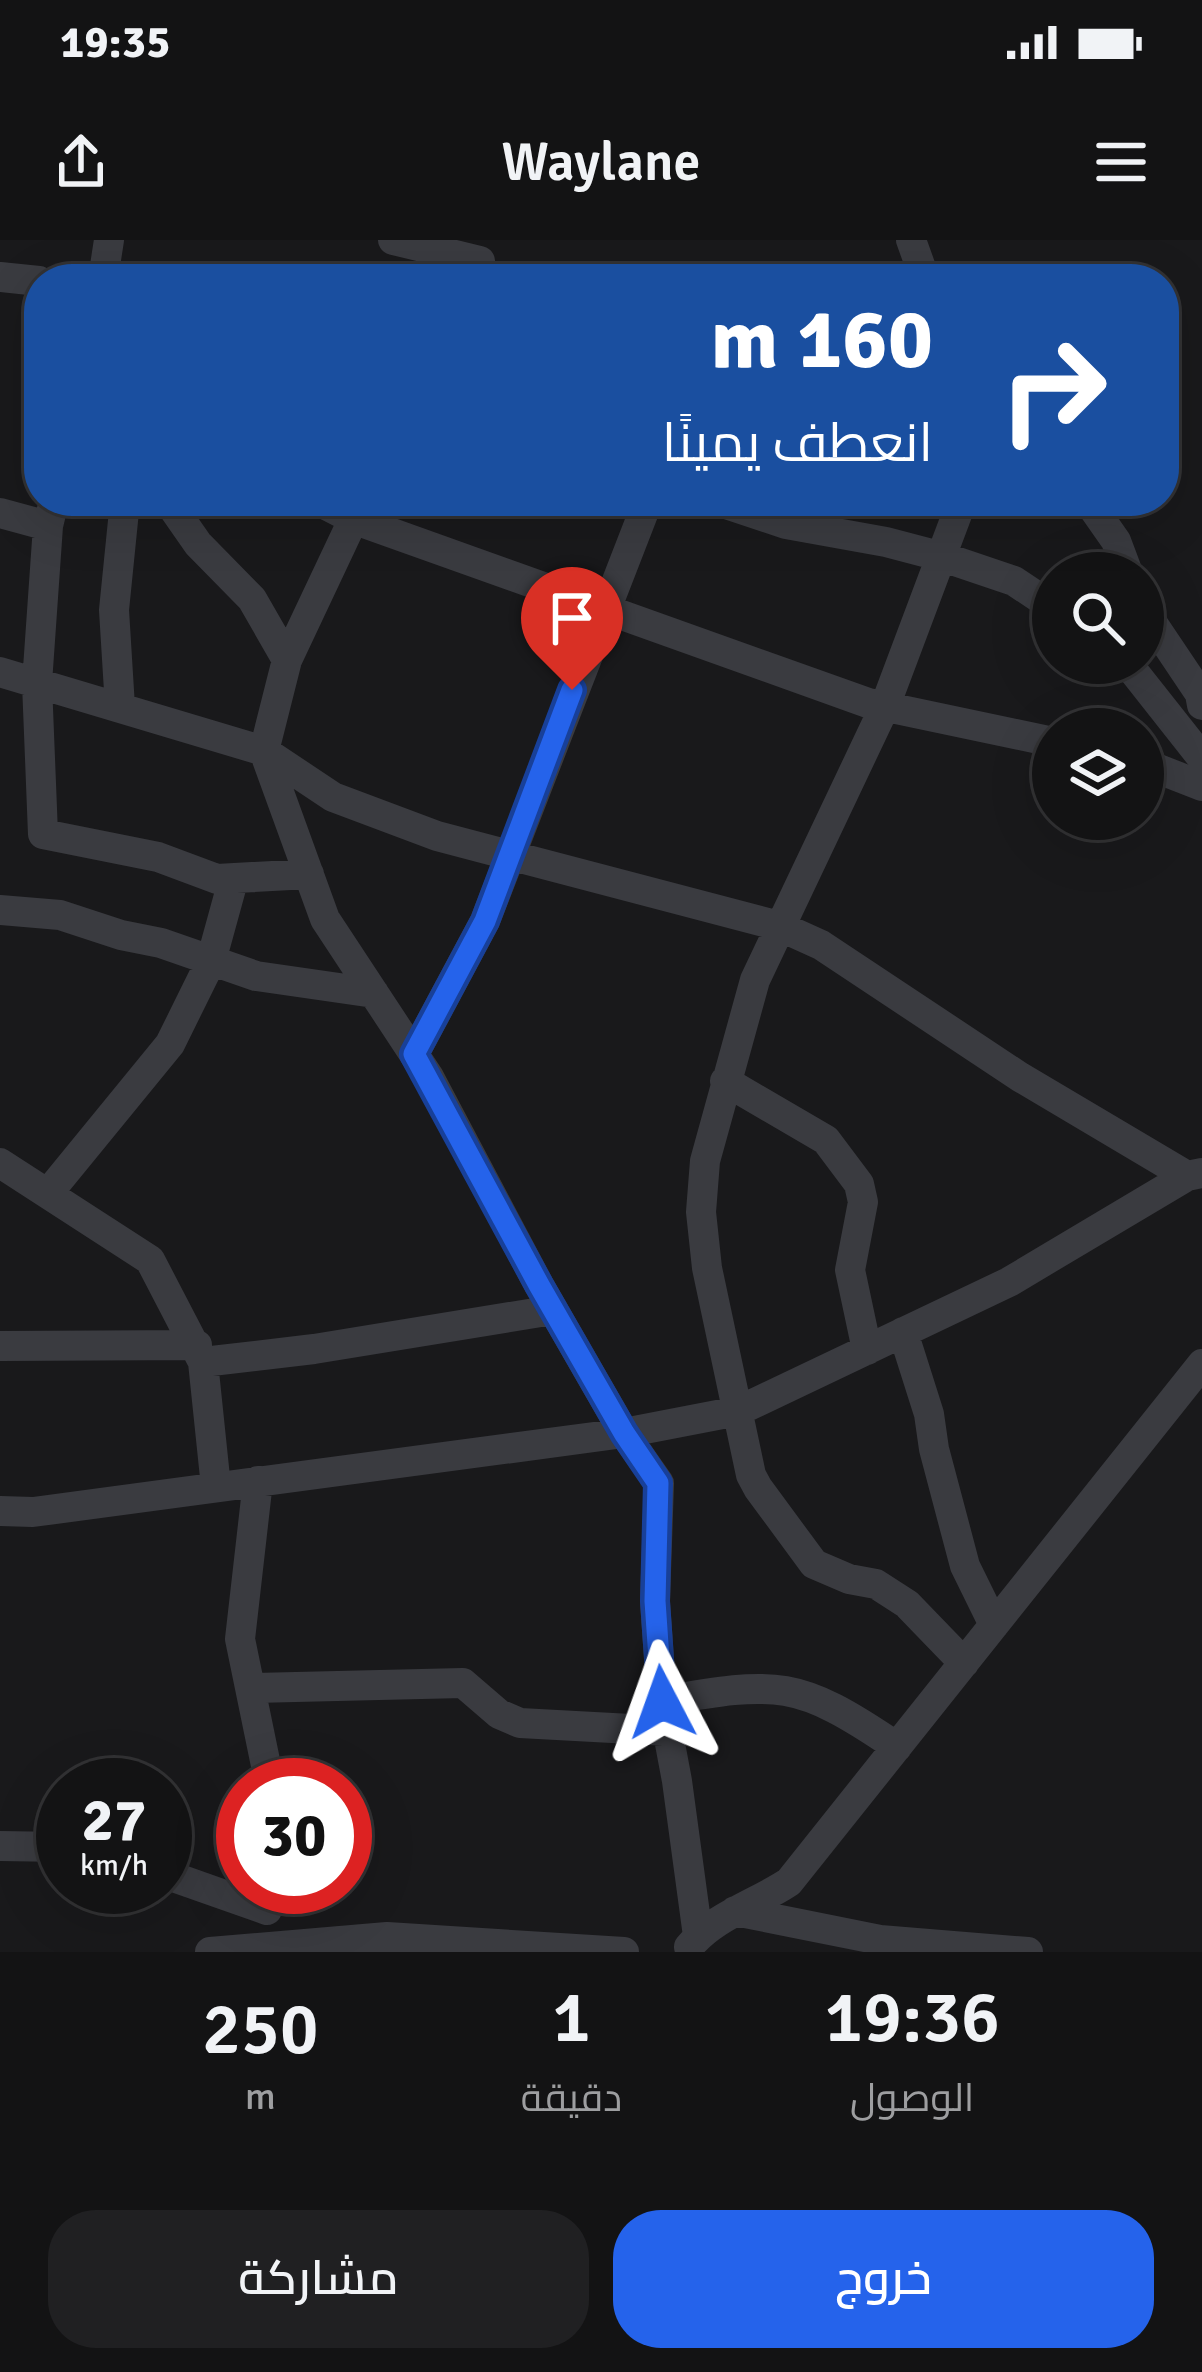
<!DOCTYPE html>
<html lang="ar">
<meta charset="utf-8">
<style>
:root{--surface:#131314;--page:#202022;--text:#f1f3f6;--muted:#9d9ea0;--line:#323234;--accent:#2563eb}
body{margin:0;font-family:Signika,Cairo,sans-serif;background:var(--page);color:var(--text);direction:rtl;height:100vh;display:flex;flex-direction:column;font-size:45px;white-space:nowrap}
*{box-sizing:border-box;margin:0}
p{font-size:39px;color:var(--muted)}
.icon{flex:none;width:66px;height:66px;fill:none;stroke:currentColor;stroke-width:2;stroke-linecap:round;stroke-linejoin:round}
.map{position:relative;height:1712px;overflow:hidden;direction:ltr}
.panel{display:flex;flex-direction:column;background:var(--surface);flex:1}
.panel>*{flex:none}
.hud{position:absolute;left:24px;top:24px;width:1155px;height:252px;border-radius:48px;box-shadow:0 12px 48px #0002,0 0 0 3px var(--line);direction:rtl;background:#1a4fa0;color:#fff;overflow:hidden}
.buttons{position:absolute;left:1032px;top:312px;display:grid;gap:24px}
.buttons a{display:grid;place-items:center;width:132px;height:132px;border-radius:50%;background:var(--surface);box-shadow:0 12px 48px #0002,0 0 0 3px var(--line);font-size:60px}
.speed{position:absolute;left:36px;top:1518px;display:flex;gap:24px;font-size:60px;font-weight:700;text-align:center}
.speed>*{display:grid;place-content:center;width:156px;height:156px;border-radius:50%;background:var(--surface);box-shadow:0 12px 48px #0002,0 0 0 3px var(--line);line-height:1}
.speed small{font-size:30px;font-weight:400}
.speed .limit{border:18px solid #d22;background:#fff;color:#111}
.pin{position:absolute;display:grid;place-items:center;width:102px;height:102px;color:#fff;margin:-123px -51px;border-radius:50% 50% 50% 0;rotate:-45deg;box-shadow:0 0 12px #0007}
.pin .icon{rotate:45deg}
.me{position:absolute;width:132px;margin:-66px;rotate:356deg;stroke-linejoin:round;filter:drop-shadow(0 0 9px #0008)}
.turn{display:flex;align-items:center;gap:42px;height:252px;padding:0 48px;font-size:54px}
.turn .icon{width:156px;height:156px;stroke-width:2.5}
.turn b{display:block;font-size:84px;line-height:102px}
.eta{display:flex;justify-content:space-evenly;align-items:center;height:204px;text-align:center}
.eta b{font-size:72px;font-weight:600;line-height:84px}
.cta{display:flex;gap:24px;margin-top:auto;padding:24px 48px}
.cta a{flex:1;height:138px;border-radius:48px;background:var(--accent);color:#fff;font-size:48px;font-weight:600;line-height:138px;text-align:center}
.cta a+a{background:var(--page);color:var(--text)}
.status{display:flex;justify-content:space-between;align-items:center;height:84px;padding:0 60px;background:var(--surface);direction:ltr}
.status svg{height:33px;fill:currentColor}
header{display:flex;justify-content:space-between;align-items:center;height:156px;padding:0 48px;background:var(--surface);font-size:54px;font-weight:600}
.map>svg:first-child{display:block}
</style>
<div class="status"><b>19:35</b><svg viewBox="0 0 49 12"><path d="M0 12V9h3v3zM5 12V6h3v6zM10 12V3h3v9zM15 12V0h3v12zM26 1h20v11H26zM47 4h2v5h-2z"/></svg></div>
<header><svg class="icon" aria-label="menu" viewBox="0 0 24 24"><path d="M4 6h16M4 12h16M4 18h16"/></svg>Waylane<svg class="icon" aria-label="share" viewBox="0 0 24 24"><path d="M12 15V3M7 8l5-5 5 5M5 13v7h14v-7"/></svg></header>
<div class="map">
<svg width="1202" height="1712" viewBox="0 0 1202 1712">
<rect width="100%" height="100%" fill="#19191b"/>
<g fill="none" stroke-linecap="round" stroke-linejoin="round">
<!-- minor -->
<path stroke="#3a3b40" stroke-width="30" d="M 393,0 L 480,21
M 911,0 L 925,39
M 0,37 L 39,41
M 103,39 L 109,0
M 54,261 L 48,286 L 37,443 L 43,594 L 158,617 L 217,639 L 309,634
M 168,261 L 198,304 L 252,359 L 287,420
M 318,261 L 353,279 L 868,463 L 1053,502
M 362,261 L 287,420 L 264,511 L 325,679 L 429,837 L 539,1045 L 624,1193 L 659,1243 L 655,1362 L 662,1461 L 677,1541 L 698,1696
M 717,261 L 786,284 L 886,302 L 943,317 L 1014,341 L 1053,367
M 962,261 L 885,466 L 755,740 L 705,921 L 701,972 L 707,1028 L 751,1235 L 758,1248 L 814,1324 L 849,1339 L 876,1344 L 907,1364 L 964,1423
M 1088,261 L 1116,301 L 1128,333
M 0,273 L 48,286
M 1143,369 L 1200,454 L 1202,465
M 1127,423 L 1202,518
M 0,432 L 264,511 L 333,557 L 437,596 L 779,686 L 821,705 L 1020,837 L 1187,936
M 120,467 L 114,370 L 125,261
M 1143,523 L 1202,546
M 0,670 L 60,675 L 121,695 L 161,703 L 256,736 L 374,753
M 414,814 L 485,681 L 648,261
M 725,841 L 826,900 L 859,944 L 863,962 L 850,1030 L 867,1110
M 0,923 L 150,1020 L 203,1122 L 216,1247
M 49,952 L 170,804 L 211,721 L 233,641
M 903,1092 L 929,1174 L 934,1209 L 965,1326 L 994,1385
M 0,1106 L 197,1105
M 203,1122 L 314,1109 L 553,1070
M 258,1241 L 240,1399 L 270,1545
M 0,1271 L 33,1272 L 624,1193 L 738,1171 L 1009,1042 L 1187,936 L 1202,933
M 251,1448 L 463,1443 L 499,1474 L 520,1483 L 668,1491
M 662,1461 C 778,1441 797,1439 897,1507
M 0,1606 L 63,1607
M 165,1634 L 267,1670
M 735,1671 L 880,1700 L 1028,1712
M 689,1707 C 714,1676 756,1664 789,1642 L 1202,1124
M 210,1712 L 387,1697 L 624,1712"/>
</g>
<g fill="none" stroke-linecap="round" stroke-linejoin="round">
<defs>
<path id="route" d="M 572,450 L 485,681 L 414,814 L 539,1045 L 624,1193 L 658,1243 L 655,1361 L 662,1462"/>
</defs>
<!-- route casing -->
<use href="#route" stroke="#184099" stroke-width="30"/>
<!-- route -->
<use href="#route" stroke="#2563eb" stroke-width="21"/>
</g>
</svg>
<div class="buttons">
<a><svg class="icon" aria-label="search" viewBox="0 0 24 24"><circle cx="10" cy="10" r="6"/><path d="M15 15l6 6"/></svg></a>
<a><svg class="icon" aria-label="layers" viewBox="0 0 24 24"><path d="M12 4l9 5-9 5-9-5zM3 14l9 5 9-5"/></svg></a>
</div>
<div class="speed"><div>27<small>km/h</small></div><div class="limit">30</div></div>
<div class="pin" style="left:572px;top:450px;background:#d93025"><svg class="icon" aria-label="arrive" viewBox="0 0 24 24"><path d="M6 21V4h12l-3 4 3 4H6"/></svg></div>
<svg class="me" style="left:662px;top:1462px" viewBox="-20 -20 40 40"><path d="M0-17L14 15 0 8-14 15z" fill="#2563eb" stroke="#fff" stroke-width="4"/></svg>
<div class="hud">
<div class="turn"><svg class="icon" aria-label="right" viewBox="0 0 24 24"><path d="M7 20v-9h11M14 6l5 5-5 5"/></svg><div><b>160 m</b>انعطف يمينًا</div></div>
</div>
</div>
<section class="panel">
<div class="eta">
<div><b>19:36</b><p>الوصول</p></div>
<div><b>1</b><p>دقيقة</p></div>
<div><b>250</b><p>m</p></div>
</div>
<div class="cta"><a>خروج</a><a>مشاركة</a></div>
</section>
